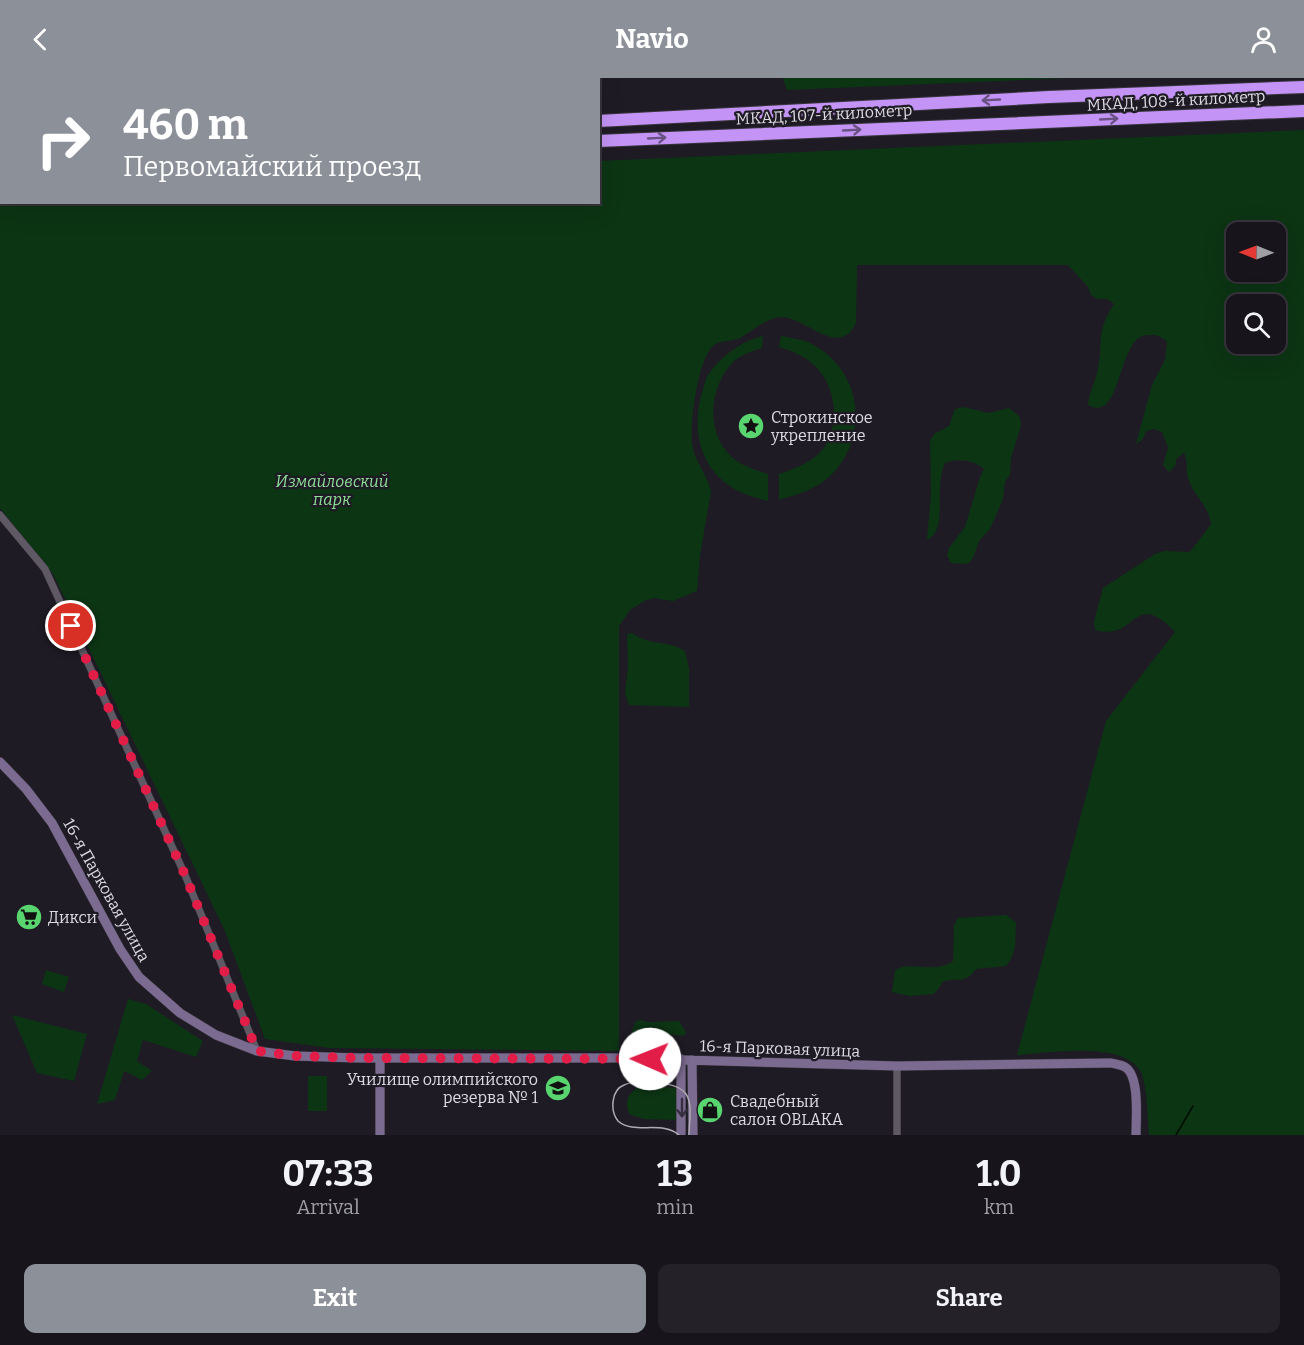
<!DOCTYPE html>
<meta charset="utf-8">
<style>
:root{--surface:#17141c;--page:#242129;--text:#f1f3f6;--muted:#9e9ea3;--line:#36333b;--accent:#8c9099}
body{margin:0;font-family:Bitter,serif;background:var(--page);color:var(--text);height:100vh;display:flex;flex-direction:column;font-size:22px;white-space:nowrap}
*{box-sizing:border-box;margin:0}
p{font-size:20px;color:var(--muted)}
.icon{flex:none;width:33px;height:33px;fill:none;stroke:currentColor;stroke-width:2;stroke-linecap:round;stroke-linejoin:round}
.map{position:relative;height:1057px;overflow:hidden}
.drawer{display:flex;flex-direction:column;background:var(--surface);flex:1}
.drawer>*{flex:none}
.guide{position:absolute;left:0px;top:0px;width:600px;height:126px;box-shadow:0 6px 24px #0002,0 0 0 2px var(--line);background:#8c9099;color:#fff;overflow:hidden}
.needle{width:39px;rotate:271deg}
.buttons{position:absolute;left:1226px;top:144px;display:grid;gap:12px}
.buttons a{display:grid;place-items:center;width:60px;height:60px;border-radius:12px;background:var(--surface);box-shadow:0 6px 24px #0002,0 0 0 2px var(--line);font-size:30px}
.pin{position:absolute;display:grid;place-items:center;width:51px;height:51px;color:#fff;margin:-26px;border:3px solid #fff;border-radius:50%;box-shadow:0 2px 6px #0007}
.me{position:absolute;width:66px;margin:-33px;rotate:271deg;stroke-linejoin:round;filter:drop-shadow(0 0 4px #0008)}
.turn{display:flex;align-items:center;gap:21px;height:126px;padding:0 24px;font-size:27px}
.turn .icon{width:78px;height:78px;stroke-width:2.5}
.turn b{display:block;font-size:42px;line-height:51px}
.eta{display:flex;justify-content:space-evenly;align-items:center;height:102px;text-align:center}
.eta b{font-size:36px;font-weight:700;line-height:42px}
.button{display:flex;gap:12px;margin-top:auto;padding:12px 24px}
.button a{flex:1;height:69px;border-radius:12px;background:var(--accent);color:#fff;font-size:24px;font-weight:700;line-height:69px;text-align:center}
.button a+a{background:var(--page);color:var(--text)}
header{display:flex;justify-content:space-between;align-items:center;height:78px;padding:0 24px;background:var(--accent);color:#fff;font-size:27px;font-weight:700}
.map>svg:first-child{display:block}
</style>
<header><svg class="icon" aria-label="back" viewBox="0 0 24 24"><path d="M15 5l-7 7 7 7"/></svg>Navio<svg class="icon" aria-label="person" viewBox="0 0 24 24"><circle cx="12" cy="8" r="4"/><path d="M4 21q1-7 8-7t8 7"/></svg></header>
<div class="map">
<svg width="1304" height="1057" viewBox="0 0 1304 1057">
<rect width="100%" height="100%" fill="#1f1b25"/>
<!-- green -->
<path fill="#0c3514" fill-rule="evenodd" d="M 0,0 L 524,0 L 2,2 L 0,36 Z
M 783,0 L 1069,0 L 787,12 Z
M 1304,52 L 1304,1057 L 1149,1057 C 1147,1038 1148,1015 1142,997 C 1129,961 1047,975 1017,977 L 1106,643 L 1175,554 C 1132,509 1138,564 1095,552 L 1094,543 L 1103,510 L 1155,476 L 1164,473 L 1190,474 L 1211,446 C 1209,428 1195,419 1189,403 C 1185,394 1189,385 1184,375 L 1177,380 L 1175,388 L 1169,394 L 1163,387 L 1168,370 L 1162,354 L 1154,351 L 1146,353 L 1143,361 L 1136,366 L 1152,307 L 1165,282 L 1167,264 C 1161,258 1158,257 1150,257 C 1116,253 1124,347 1088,327 C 1089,314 1096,303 1098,290 C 1104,261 1095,255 1114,226 L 1107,221 L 1098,221 L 1091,217 L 1088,209 L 1068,187 L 857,187 L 856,245 C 839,282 804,237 780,239 C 764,241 753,253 740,260 C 732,264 720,262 714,267 C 698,279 690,344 692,364 C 693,382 708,396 711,414 L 700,477 L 697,513 L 673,523 L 654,520 L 646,522 L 630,532 L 619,548 L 619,973 L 330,970 L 265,961 L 225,853 L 53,496 L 0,430 L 0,109 L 2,124 L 598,124 L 599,83 ZM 1236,154 L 1275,154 L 1275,194 L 1236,194 ZM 1236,226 L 1275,226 L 1275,266 L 1236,266 Z
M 763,258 L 762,270 C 752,273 741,277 733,284 C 710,308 706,349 727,374 C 737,387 753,391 768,396 L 768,423 C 756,420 741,416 730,408 C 698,387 692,348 702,314 C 704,308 705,302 708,297 C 722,277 740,264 763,258 Z
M 781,258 C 790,260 800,261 808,264 C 862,289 872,359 829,399 C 816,411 796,417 779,422 L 779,396 C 794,391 813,384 823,371 C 841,346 836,306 813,286 C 802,277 792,273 779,269 Z
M 963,329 L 989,335 L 1009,330 L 1020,339 L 1021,348 L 1011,380 L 1010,397 L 1005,404 L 1003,421 L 990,451 L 979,463 L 973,480 L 968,486 L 951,485 L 947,478 L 949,470 L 965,449 L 980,399 L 984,391 C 974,382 958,380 945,385 C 933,410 949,452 927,462 L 931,417 L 930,363 L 934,356 L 949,348 L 955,331 Z
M 632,555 C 652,569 666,561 685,573 L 689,590 L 689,629 L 629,627 L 625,615 L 628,588 L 627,556 Z
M 1006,837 L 1016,844 C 1015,861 1018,874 1006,888 L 976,891 C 964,907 961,899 944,903 L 934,916 L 909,918 L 892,914 L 895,892 C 912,882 933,897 953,883 L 954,847 L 958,840 Z
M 46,892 L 69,899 L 64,914 L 42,906 Z
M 128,921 L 146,926 L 203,963 L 196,979 L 143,962 L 137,983 L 152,993 L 142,1002 L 124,993 L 115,1022 L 97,1026 Z
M 12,937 L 87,956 L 74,1003 L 37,995 Z
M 640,942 L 649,944 L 679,943 L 686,954 L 684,958 L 667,956 L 651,959 L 650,967 L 633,964 L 631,955 L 636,943 Z
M 308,998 L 327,998 L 327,1033 L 308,1033 Z
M 641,1008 L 677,1010 L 677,1042 L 643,1041 L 629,1036 C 624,1023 628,1014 641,1008 Z"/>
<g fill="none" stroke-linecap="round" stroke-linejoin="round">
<!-- stream -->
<path stroke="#000b00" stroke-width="1.5" d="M 1176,1057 L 1193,1028"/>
<defs>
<path id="street" d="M 0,437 L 45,491 L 185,797 L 257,973
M 897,988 L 897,1057"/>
<path id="secondary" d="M 0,684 L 26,711 L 52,745 L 120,871 L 139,899 L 180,935 L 216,957 L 257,973 L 295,978 L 358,980 L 614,980 L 897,988 L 1111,985 C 1115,986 1121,987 1125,989 C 1140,998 1136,1040 1136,1057
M 681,981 L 681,1057
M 692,982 L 693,1057
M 380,1057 L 380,980"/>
<path id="highway" d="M 598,43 L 1049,19 L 1304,9
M 598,63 L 1304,33
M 0,73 L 2,73
M 0,90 L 2,90"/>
</defs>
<!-- street casing -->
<use href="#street" stroke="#38353d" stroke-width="8"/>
<!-- secondary casing -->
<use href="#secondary" stroke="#38353d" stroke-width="10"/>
<!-- highway casing -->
<use href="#highway" stroke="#38353d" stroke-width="14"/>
<!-- street -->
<use href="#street" stroke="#5e5965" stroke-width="7"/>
<!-- secondary -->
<use href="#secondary" stroke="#7c6b90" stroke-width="9"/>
<!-- highway -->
<use href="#highway" stroke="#c394f5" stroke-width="12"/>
<!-- tram -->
<path stroke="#afabb4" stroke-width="1.5" d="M 679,1057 C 663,1042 634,1057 618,1043 C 610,1033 611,1012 624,1007 C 637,1001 677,1003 686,1016 C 693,1026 689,1045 689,1057"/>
</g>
<!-- one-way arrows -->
<defs><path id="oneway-shaft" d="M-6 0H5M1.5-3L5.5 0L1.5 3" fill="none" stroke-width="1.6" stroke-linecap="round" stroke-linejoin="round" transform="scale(1.5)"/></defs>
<g stroke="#695183">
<use href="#oneway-shaft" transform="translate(991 22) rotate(177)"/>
<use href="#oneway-shaft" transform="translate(1109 41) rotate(-3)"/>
<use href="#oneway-shaft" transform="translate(852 52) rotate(-3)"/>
<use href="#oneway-shaft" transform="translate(657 60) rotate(-3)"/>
</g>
<use stroke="#362f40" href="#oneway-shaft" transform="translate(682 1030) rotate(90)"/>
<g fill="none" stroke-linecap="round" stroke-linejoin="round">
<!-- route -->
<path stroke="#e11d48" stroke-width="10" stroke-dasharray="0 18" d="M 71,548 L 185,797 L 257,973 L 295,978 L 358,980 L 650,981"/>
</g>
<!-- icons -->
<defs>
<symbol id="sight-disc" viewBox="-11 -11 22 22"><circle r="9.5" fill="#59d56f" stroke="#1f1b25"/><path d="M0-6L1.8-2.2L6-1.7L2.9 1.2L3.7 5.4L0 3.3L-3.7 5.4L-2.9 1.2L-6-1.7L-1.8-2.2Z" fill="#111"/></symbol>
<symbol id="supermarket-disc" viewBox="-11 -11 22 22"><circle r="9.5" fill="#59d56f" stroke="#1f1b25"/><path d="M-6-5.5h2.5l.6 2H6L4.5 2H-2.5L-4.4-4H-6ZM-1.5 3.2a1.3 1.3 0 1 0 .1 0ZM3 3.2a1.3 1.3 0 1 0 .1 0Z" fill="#111"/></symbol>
<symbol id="university-disc" viewBox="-11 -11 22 22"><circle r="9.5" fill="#59d56f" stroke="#1f1b25"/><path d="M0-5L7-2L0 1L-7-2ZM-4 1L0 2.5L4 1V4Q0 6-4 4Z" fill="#111"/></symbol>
<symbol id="shop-disc" viewBox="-11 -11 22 22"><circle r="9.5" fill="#59d56f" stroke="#1f1b25"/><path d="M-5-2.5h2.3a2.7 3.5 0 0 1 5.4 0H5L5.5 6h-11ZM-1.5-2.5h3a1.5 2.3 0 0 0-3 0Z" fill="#111"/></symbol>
</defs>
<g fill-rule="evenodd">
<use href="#sight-disc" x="736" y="333" width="30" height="30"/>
<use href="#supermarket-disc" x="14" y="824" width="30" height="30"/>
<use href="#university-disc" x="543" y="995" width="30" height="30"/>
<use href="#shop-disc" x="695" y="1017" width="30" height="30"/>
</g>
<g text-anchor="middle" stroke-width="4.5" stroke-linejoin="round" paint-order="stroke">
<!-- street labels -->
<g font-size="16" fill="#dddae2" stroke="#1f1b25">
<text transform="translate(1176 22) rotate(-3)" y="6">МКАД, 108-й километр</text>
<text transform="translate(824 36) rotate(-3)" y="6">МКАД, 107-й километр</text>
<text transform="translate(107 812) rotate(61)" y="6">16-я Парковая улица</text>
<text transform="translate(780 970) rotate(2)" y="6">16-я Парковая улица</text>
</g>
<!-- poi labels -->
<g font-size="16" fill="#dddae2" stroke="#1f1b25" text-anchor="start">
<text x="771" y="345">Строкинское<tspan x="771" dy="18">укрепление</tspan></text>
<text x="48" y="845">Дикси</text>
<text x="538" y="1007" text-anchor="end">Училище олимпийского<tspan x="538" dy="18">резерва № 1</tspan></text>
<text x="730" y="1029">Свадебный<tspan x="730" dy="18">салон OBLAKA</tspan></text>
</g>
<!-- park labels -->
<g font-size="16" font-style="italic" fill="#8edf97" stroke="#1f1b25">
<text x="332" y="409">Измайловский<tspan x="332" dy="18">парк</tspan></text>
</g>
</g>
</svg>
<div class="buttons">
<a><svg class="needle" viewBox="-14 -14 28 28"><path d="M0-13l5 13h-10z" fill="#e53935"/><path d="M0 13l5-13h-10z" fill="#9e9ea3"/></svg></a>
<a><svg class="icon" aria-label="search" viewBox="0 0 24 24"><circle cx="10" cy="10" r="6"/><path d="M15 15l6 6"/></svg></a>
</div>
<div class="pin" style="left:71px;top:548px;background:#d93025"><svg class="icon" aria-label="arrive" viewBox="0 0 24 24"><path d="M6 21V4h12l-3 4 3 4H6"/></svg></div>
<svg class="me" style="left:650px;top:981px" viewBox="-20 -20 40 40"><circle r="19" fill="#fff"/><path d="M0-13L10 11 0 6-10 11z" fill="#e11d48"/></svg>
<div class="guide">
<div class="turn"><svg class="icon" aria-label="right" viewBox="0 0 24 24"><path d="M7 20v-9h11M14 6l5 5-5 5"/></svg><div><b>460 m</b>Первомайский проезд</div></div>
</div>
</div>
<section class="drawer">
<div class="eta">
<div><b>07:33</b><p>Arrival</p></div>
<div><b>13</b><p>min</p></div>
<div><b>1.0</b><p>km</p></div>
</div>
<div class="button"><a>Exit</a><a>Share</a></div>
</section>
